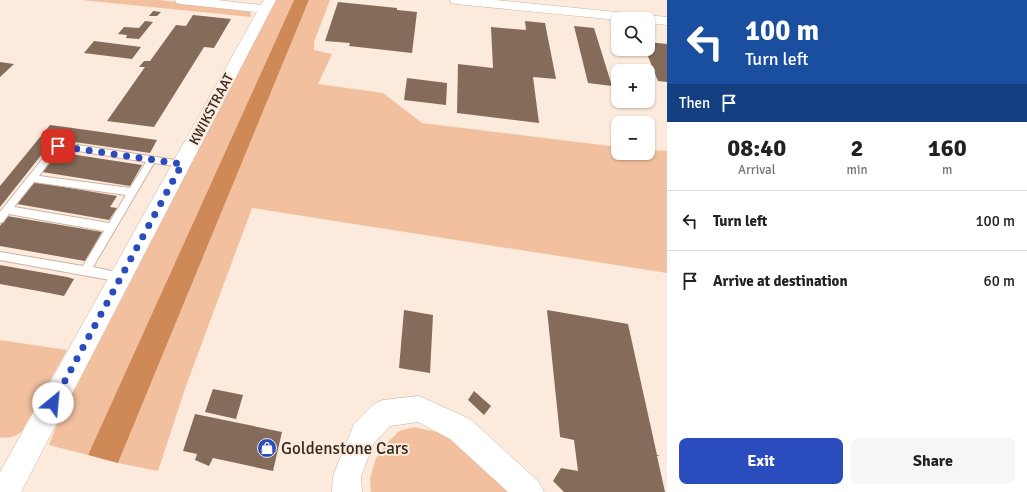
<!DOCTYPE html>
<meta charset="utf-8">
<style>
:root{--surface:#fff;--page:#f6f6f6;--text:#222;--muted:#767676;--line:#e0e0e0;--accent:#2a4cbc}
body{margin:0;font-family:Signika,sans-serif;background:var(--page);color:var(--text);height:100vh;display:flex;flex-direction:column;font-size:15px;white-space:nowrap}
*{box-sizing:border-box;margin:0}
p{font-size:13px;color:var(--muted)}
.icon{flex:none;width:22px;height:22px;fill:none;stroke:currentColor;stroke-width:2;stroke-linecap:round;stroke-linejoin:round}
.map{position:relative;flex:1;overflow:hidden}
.side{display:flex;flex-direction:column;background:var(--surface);width:360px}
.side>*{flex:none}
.guide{background:#1a4fa0;color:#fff;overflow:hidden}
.fabs{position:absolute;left:611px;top:12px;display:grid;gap:8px}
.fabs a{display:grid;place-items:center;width:44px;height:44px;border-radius:8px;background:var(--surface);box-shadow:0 1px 3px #0004;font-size:20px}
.pin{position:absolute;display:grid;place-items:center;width:34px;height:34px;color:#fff;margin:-17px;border-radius:8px;box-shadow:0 2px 6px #0006}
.me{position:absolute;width:44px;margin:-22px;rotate:28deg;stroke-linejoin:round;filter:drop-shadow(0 0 3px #0008)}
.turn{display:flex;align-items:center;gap:14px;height:84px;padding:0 12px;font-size:18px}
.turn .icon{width:52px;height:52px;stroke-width:2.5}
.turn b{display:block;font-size:28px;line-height:34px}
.then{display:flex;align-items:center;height:38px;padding:0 12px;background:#0003;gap:8px;font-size:15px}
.eta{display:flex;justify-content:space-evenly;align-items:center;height:68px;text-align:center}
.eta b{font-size:24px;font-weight:800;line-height:28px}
.action{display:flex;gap:8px;margin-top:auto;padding:8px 12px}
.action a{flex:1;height:46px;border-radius:8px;background:var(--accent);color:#fff;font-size:16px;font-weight:800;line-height:46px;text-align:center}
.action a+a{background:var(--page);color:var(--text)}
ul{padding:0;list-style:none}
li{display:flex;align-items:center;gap:12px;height:60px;padding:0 12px;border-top:1px solid var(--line)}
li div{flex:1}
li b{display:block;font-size:15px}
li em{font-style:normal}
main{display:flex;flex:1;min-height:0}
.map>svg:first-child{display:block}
</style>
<main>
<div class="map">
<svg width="667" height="492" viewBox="0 0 667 492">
<rect width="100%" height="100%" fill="#fceadd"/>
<!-- green -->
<path fill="#f2c09e" d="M 81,0 L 160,0 L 250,11 L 251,17 Z
M 276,0 L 294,0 L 88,455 L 49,445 L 58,422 Z
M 309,0 L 330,0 L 314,42 L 314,50 L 332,54 L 318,84 L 383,93 L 422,123 L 618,147 L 618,153 L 648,153 L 648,150 L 667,151 L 667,273 L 252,208 L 186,386 L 158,471 L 118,463 Z
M 0,340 L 67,350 L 22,431 C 16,437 8,439 0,437 Z
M 414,427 L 437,432 L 455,439 L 512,492 L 371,492 L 370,478 L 376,458 L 386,444 L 399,431 Z"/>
<!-- water -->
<path fill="#ce8956" d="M 294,0 L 309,0 L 118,463 L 88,455 Z"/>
<!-- building -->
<path fill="#856b59" d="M 338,2 L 397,8 L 397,10 L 417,12 L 412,53 L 349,46 L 350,43 L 325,41 Z
M 153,11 L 161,12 L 157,16 L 149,16 Z
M 193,15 L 231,19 L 214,48 L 204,47 L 154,127 L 107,121 L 145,67 L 139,67 L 144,61 L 150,61 L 176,25 L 186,26 Z
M 145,21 L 153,22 L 139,39 L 126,38 L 127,35 L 118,34 L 124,27 L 139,28 Z
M 525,21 L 545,23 L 556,79 L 533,77 L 539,123 L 457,113 L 458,64 L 493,68 L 491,27 L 526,30 Z
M 574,26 L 594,28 L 612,86 L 588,83 Z
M 94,41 L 141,47 L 132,59 L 84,53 Z
M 648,42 L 667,44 L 667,82 L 658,81 L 645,49 L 648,49 Z
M 0,62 L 14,64 L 0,77 Z
M 407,78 L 447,83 L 446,105 L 404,100 Z
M 50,125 L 87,130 L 157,140 L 150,153 L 54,139 L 0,207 L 0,186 Z
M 57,152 L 142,165 L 130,186 L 42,172 Z
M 34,182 L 117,196 L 110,207 L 117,208 L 109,220 L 17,204 Z
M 7,216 L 102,232 L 85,261 L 0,246 L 0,226 Z
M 0,265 L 67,277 L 74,279 L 64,296 L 49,293 L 0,284 Z
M 404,310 L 433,315 L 430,373 L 399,368 Z
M 547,310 L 628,324 L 657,455 L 660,456 L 657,456 L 665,492 L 564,492 L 553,481 L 561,468 L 578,471 L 574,440 L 560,437 L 560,436 Z
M 213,389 L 243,395 L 236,419 L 205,412 Z
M 474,391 L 491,406 L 484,415 L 468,400 Z
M 195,414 L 282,432 L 273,471 L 213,458 L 209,466 L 195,460 L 197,454 L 183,451 Z"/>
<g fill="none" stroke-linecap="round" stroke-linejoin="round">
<defs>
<path id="service" d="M 58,142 L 182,161 L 186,164 L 182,167 L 154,163 L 93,267 L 125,274 L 126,277 L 125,280 L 121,282 L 0,260 L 0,252 L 83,266 L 104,231 L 9,214 L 3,222 L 0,223 L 0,212 L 55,143 ZM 60,148 L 146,162 L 130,188 L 39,176 ZM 34,182 L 126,195 L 109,223 L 14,207 Z"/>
<path id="minor" d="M 175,0 L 217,0 L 261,5 L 264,0 L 276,0 L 21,492 L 0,492 L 0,472 L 257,12 L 181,4 L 176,3 Z
M 450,0 L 495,0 L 667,17 L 667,25 L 648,23 L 648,19 L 618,20 L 456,4 L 451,3 Z
M 419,396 L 470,419 L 539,482 L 544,492 L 508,492 L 450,439 L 418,422 L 390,426 L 374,443 L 361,476 L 362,492 L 332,492 L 333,476 L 354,424 L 374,404 L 383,400 Z"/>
</defs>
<!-- service casing -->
<use href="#service" stroke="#d0b39f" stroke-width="2"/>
<!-- minor casing -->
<use href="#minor" stroke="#d0b39f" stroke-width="1"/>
<!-- service -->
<use href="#service" fill="#fff" fill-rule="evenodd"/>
<!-- minor -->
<use href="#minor" fill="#fff" fill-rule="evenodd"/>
</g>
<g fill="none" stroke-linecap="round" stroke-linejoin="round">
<!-- route -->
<path stroke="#2a4cbc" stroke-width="7" stroke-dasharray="0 12.6" d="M 53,403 L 182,164 L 58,146"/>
</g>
<!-- icons -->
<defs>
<symbol id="shop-disc" viewBox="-11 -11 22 22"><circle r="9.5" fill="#2a4cbc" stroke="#fceadd"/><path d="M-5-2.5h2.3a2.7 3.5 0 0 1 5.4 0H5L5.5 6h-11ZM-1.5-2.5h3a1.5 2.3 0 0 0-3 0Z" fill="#fff"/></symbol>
</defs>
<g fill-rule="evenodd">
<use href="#shop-disc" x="256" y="437" width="22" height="22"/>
</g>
<g text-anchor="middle" stroke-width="4" stroke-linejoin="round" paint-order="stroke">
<!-- street labels -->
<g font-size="14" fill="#342921" stroke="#fceadd">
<text transform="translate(211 109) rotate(-62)" y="5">KWIKSTRAAT</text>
</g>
<!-- near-poi labels -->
<g font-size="17" fill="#342921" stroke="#fceadd" text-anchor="start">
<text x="281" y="454">Goldenstone Cars</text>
</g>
</g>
</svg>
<div class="fabs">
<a><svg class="icon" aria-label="search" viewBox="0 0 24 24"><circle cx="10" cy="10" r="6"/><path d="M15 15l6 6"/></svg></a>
<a>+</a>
<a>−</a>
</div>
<div class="pin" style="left:58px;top:146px;background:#d93025"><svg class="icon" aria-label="arrive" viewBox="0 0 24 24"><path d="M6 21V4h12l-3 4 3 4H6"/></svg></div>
<svg class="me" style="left:53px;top:403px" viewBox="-20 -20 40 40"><circle r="19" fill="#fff"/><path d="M0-13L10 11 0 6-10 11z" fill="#2a4cbc"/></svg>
</div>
<section class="side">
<div class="guide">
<div class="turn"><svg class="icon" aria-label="left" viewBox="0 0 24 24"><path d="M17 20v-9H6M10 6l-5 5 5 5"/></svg><div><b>100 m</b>Turn left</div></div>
<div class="then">Then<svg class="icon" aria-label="arrive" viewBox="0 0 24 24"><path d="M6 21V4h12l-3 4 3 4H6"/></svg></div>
</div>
<div class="eta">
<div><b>08:40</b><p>Arrival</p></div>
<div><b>2</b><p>min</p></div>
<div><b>160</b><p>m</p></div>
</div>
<ul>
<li><svg class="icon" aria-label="left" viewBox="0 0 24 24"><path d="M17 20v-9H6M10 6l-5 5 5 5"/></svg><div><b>Turn left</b></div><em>100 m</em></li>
<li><svg class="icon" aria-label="arrive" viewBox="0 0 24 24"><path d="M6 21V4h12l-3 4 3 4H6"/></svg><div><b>Arrive at destination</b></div><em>60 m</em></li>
</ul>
<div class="action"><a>Exit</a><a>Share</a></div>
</section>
</main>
